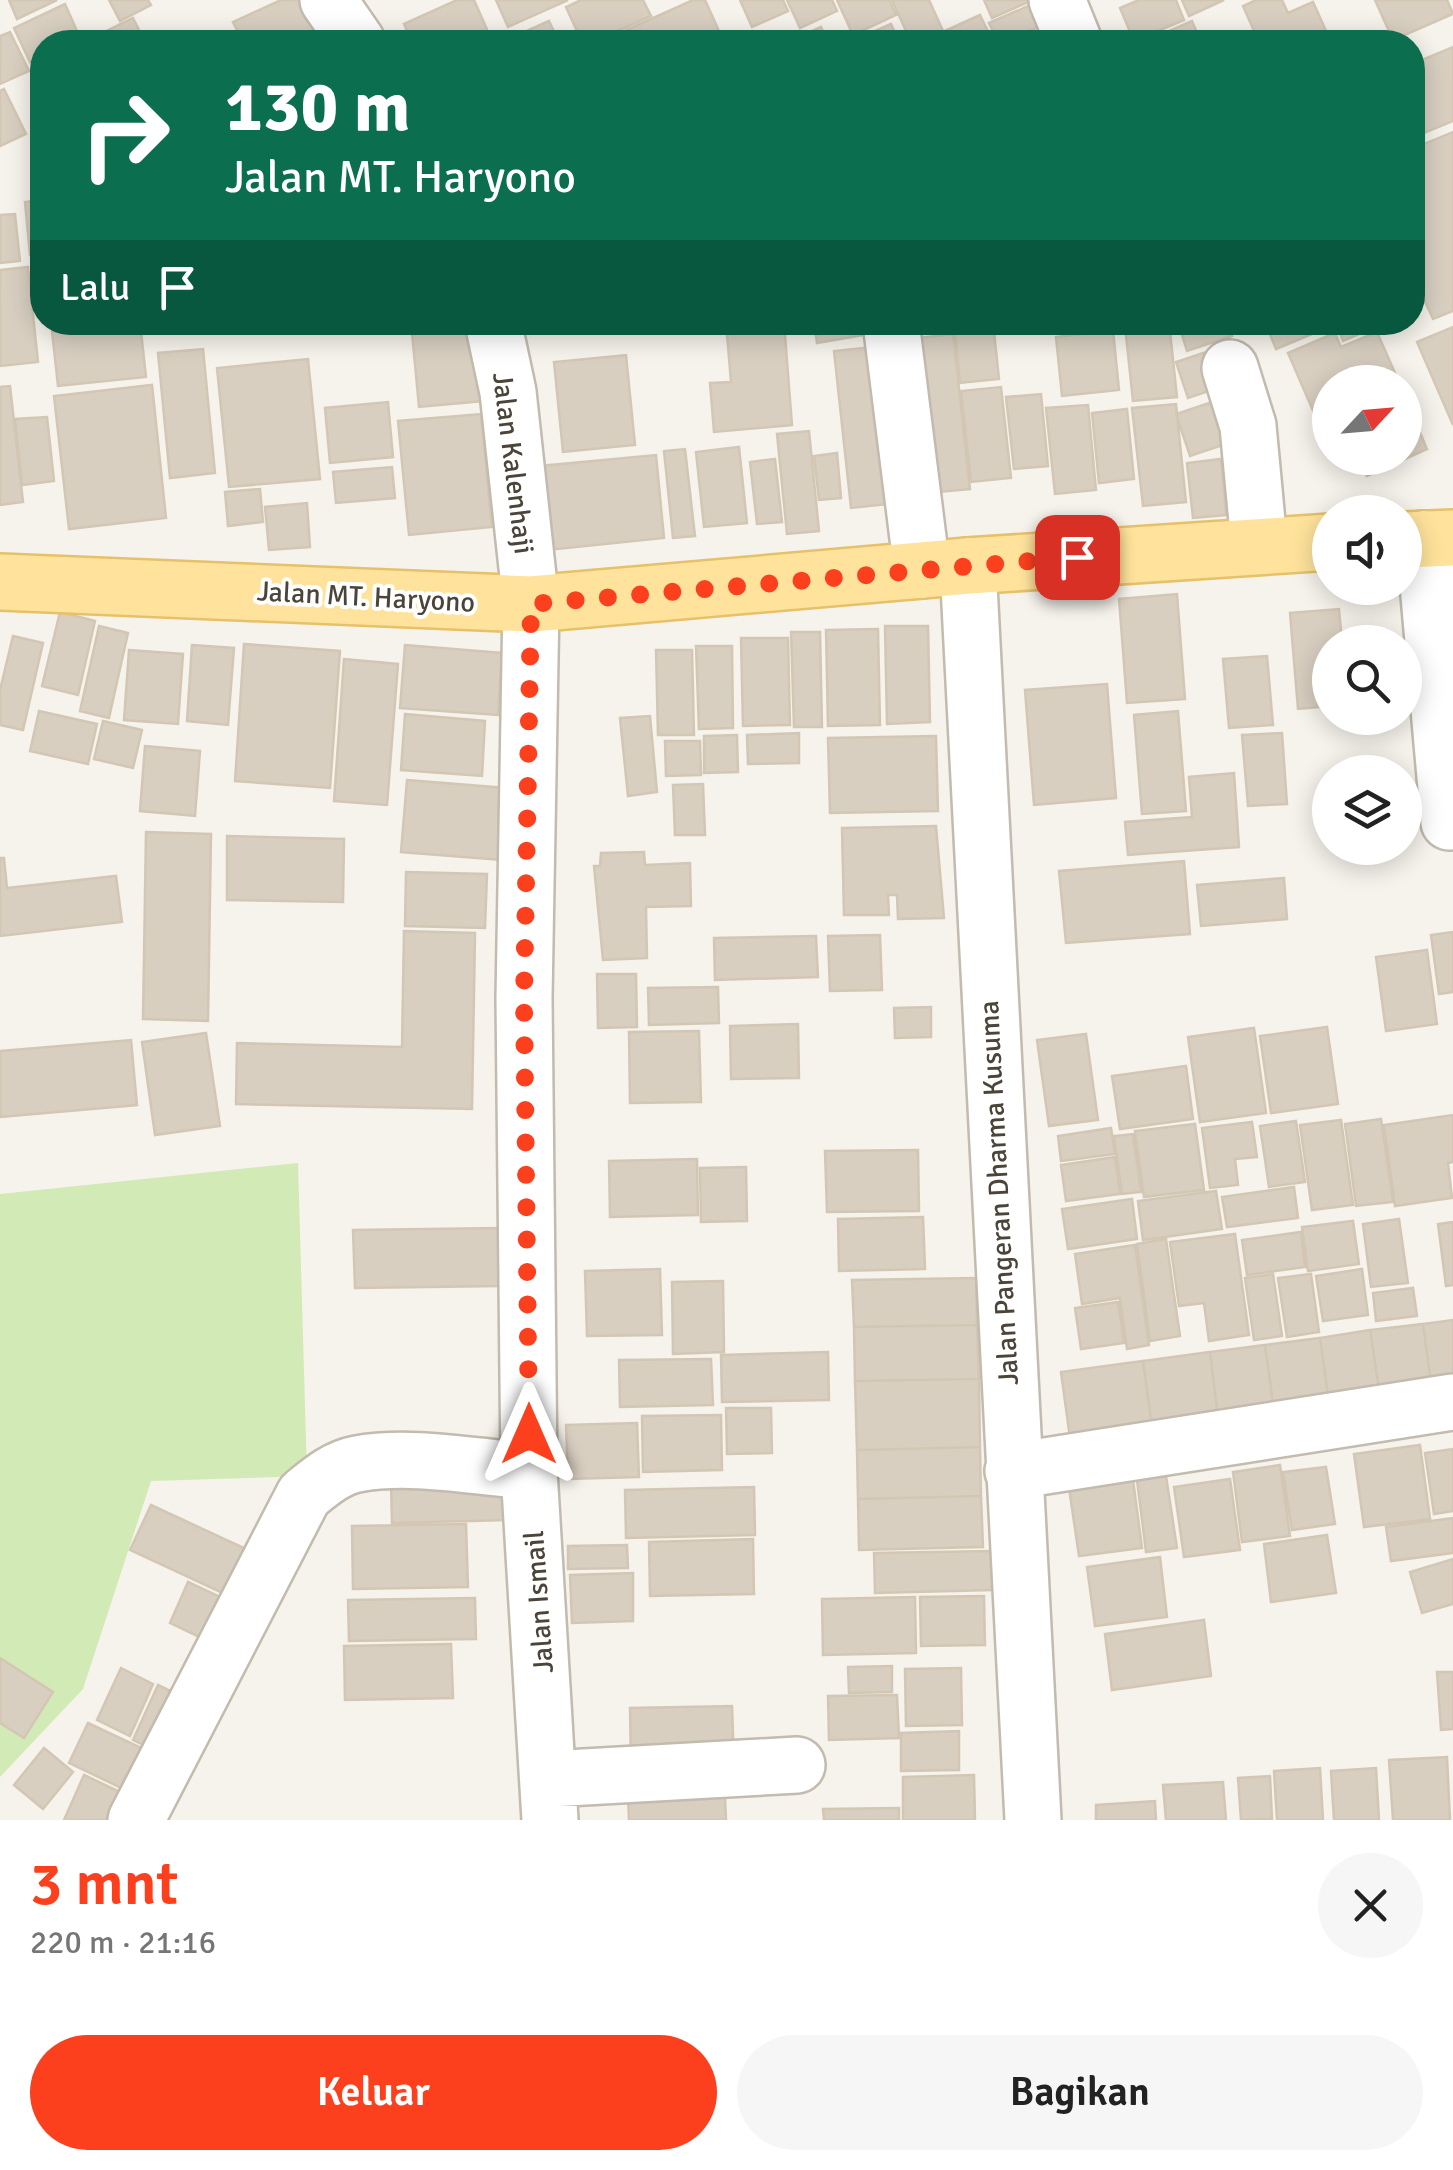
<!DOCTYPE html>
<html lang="id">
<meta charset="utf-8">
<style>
:root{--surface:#fff;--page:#f6f6f6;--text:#222;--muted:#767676;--accent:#fc3f1d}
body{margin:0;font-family:Signika,sans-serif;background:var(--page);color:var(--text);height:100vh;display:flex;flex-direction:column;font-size:38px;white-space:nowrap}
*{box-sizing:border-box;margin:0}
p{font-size:32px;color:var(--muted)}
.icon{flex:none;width:55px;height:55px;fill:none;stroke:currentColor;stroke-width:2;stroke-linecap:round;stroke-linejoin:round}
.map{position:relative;height:1820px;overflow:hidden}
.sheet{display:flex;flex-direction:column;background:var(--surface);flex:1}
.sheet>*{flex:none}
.top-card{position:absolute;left:30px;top:30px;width:1395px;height:305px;border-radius:40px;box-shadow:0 5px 25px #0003;background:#0b6e4f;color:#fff;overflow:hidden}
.needle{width:65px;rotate:64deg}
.buttons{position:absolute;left:1312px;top:365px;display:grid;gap:20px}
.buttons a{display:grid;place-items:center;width:110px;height:110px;border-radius:50%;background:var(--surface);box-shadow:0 5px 25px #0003;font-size:50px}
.pin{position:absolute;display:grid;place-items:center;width:85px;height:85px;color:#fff;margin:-42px;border-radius:20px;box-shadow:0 5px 15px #0006}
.me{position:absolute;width:110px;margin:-55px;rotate:0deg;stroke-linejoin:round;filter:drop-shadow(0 0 8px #0008)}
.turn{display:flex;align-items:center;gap:35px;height:210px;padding:0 30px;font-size:45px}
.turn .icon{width:130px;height:130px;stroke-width:2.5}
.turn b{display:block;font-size:70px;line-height:85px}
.then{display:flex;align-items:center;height:95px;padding:0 30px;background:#0003;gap:20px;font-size:38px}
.round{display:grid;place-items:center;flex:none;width:105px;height:105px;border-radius:52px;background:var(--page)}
.overview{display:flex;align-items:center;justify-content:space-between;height:170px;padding:0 30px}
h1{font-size:60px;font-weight:600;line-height:75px;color:var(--accent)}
.action{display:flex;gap:20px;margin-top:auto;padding:20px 30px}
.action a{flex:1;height:115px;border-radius:60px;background:var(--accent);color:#fff;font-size:40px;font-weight:600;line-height:115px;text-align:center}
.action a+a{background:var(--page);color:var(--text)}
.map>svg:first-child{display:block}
</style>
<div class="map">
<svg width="1453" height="1820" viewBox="0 0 1453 1820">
<rect width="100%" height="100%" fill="#f6f3ec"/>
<!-- green -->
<path fill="#d2eab5" d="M 298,1163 L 307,1476 L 151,1481 L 83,1689 L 0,1777 L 0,1194 Z"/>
<!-- building -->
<path fill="#d8cfc1" stroke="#d3c7b4" stroke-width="2.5" d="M 9,0 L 57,0 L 17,19 Z
M 109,0 L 148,0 L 151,5 L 120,21 Z
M 281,0 L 317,0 L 337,42 L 243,42 L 233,22 Z
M 457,0 L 474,0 L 489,34 L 469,42 L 412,42 L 404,24 Z
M 496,0 L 568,0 L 508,27 Z
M 581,0 L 643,0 L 651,16 L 593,42 L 582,42 L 566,7 Z
M 693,0 L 705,0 L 719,31 L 693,42 L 600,42 Z
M 740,0 L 783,0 L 788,11 L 752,27 Z
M 787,0 L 832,0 L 837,11 L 800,28 Z
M 837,0 L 889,0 L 896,15 L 853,35 Z
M 892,0 L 929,0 L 943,31 L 911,42 Z
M 984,0 L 1033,0 L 992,18 Z
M 1042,0 L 1053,22 L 998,42 L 989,23 Z
M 1139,0 L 1176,0 L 1184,20 L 1134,41 L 1120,8 Z
M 1182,0 L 1224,0 L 1189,16 Z
M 1256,0 L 1282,0 L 1288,13 L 1313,2 L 1331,42 L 1259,42 L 1243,6 Z
M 1375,0 L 1447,0 L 1453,14 L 1393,40 Z
M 65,4 L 80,38 L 42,42 L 42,56 L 30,62 L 14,28 Z
M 980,15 L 993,42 L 924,42 L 923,41 Z
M 133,18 L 145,42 L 89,42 L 88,40 Z
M 549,21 L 559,42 L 502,42 Z
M 1192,21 L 1201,42 L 1153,42 L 1151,39 Z
M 891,24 L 899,42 L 858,42 L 857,39 Z
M 821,27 L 828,42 L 788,42 Z
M 10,32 L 29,71 L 0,84 L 0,36 Z
M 1453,47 L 1453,121 L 1412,138 L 1412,64 Z
M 4,89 L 26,134 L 0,146 L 0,91 Z
M 1453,132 L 1453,311 L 1433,319 L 1412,273 L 1412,149 Z
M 42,200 L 42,254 L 30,255 L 25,202 Z
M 15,214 L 20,261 L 0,263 L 0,215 Z
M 28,267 L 38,362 L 0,366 L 0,270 Z
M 51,322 L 140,322 L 146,377 L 58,386 Z
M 411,322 L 476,322 L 483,401 L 419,407 Z
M 726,322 L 784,322 L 792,425 L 714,432 L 710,383 L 731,382 Z
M 814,322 L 879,322 L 881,332 L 817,343 Z
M 954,322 L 993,322 L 999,379 L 960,383 Z
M 1169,322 L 1177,397 L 1133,401 L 1125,326 Z
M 1178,322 L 1228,322 L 1232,336 L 1187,351 Z
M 1265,322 L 1315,322 L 1319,331 L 1276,349 Z
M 1336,322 L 1386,322 L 1343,341 Z
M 1453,327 L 1453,425 L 1417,342 Z
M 1113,330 L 1119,390 L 1062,396 L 1056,337 Z
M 1377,332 L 1399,382 L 1330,382 L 1330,425 L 1321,429 L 1288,353 L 1335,333 L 1341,347 Z
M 953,334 L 970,489 L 927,493 L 910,339 Z
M 881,346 L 898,503 L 851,508 L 834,351 Z
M 203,349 L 215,473 L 170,478 L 158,353 Z
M 1212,350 L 1224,386 L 1188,398 L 1176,362 Z
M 626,355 L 635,445 L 563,452 L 554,362 Z
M 308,359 L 320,479 L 229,487 L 217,368 Z
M 152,385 L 166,518 L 69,529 L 54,396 Z
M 10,386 L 23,502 L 0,505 L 0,387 Z
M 1001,387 L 1011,478 L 971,482 L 961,391 Z
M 1041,394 L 1048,466 L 1014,469 L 1006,397 Z
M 1233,395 L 1247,437 L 1190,456 L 1176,414 Z
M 1405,397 L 1427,449 L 1367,476 L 1359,458 L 1405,458 Z
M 388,402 L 393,457 L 330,463 L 325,408 Z
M 1176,404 L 1186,502 L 1143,506 L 1132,408 Z
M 1088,405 L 1096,490 L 1055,494 L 1046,408 Z
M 1127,409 L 1134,479 L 1099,483 L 1092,413 Z
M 481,414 L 492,527 L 409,535 L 398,421 Z
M 47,417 L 54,481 L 22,485 L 15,419 Z
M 809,431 L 819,531 L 787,534 L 777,434 Z
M 739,447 L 747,523 L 704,527 L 696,452 Z
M 685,449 L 695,536 L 673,538 L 664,451 Z
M 837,453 L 841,498 L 819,500 L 814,456 Z
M 656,455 L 664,538 L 548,550 L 540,466 Z
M 775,459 L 782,522 L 757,524 L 750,462 Z
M 1221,459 L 1226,515 L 1193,518 L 1187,463 Z
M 392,467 L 395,498 L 336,503 L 333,472 Z
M 260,489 L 263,522 L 228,526 L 225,492 Z
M 307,503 L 310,547 L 269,550 L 265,507 Z
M 1177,594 L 1185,699 L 1127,703 L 1119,599 Z
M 1339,609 L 1342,642 L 1330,642 L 1330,706 L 1298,709 L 1290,613 Z
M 60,612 L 95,621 L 78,695 L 42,686 Z
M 99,626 L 128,633 L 109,718 L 80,711 Z
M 885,626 L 928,626 L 930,722 L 887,724 Z
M 878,629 L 880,725 L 828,726 L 826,630 Z
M 791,632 L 820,632 L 822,727 L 794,727 Z
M 13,636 L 43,643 L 23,730 L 0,725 L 0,690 Z
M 741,638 L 788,638 L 790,725 L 743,726 Z
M 244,644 L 340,651 L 330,788 L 235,781 Z
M 192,645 L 234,648 L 228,725 L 187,721 Z
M 405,645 L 502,653 L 498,715 L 400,708 Z
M 696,646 L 732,646 L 733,728 L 699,729 Z
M 129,650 L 183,654 L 178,724 L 124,720 Z
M 656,650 L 692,650 L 694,735 L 658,735 Z
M 1267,656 L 1273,725 L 1229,728 L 1223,659 Z
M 344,659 L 398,664 L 387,805 L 334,801 Z
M 1107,684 L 1116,798 L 1034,805 L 1025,690 Z
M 39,711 L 97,724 L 88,764 L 30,751 Z
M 1178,711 L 1186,811 L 1142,814 L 1134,715 Z
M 405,714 L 485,721 L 482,776 L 401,770 Z
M 650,716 L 657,792 L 628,796 L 620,718 Z
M 103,721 L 142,730 L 133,768 L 94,759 Z
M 799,733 L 799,763 L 748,764 L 747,735 Z
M 1282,733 L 1287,804 L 1248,806 L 1242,735 Z
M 737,735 L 738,772 L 704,773 L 704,736 Z
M 936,736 L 938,811 L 830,813 L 828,738 Z
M 665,741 L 700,741 L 701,775 L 666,776 Z
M 145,746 L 200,751 L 195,816 L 140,811 Z
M 1234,773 L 1239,847 L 1128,855 L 1125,822 L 1192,817 L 1189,777 Z
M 407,780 L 506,788 L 501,860 L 401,852 Z
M 703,784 L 705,835 L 675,835 L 673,785 Z
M 936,826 L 944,918 L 898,919 L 897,895 L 888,895 L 889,915 L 844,915 L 842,828 Z
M 146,832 L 211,834 L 208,1021 L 143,1019 Z
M 227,836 L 344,839 L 343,902 L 227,900 Z
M 644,852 L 645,865 L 690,863 L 691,906 L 646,907 L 647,958 L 603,960 L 594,866 L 600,866 L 601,853 Z
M 0,858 L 4,858 L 7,888 L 116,876 L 122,922 L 0,936 Z
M 1184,861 L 1190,934 L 1066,943 L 1059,871 Z
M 406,872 L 487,874 L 485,928 L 405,926 Z
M 1284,878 L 1287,919 L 1201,926 L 1197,885 Z
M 404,931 L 475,933 L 472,1109 L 236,1104 L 237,1043 L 402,1047 Z
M 1453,932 L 1453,992 L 1439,994 L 1431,935 Z
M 880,935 L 882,990 L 830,991 L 828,936 Z
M 816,936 L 818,977 L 715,980 L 714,938 Z
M 1427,950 L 1437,1024 L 1386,1031 L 1376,957 Z
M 597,974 L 636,974 L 637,1027 L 598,1028 Z
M 718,987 L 719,1023 L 649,1025 L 648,988 Z
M 931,1007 L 931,1037 L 895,1038 L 894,1008 Z
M 798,1024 L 799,1078 L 731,1079 L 730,1026 Z
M 1327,1027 L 1338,1104 L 1271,1113 L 1260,1036 Z
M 1254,1028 L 1266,1113 L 1200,1122 L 1188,1037 Z
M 699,1031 L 701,1102 L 630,1103 L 629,1032 Z
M 206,1033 L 220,1126 L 155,1135 L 142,1042 Z
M 1086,1034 L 1098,1120 L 1049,1126 L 1037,1040 Z
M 131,1040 L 137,1105 L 0,1117 L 0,1051 Z
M 1186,1066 L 1193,1119 L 1120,1129 L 1112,1076 Z
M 1453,1115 L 1453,1162 L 1448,1163 L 1452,1198 L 1395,1206 L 1384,1125 Z
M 1381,1119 L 1393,1202 L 1356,1206 L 1345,1124 Z
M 1341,1120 L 1353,1205 L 1312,1210 L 1300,1125 Z
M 1296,1121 L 1305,1182 L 1269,1187 L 1260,1126 Z
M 1252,1122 L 1257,1157 L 1235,1159 L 1238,1185 L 1210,1188 L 1202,1128 Z
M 1195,1124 L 1204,1190 L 1144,1197 L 1135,1131 Z
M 1111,1128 L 1115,1154 L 1061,1161 L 1058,1136 Z
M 1133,1134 L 1141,1192 L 1122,1194 L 1114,1136 Z
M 918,1150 L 919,1211 L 827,1212 L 825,1151 Z
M 1115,1157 L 1120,1194 L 1066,1201 L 1061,1165 Z
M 697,1159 L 698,1215 L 610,1217 L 609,1161 Z
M 746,1167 L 747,1221 L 701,1222 L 700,1168 Z
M 1294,1187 L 1298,1218 L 1227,1227 L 1222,1197 Z
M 1216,1191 L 1222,1229 L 1143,1240 L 1138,1201 Z
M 1132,1199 L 1137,1239 L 1068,1249 L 1062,1209 Z
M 923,1217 L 925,1269 L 839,1271 L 838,1219 Z
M 1399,1219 L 1408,1283 L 1371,1287 L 1363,1224 Z
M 1353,1221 L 1359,1264 L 1308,1271 L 1302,1227 Z
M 1453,1222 L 1453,1285 L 1446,1286 L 1438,1224 Z
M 500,1228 L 502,1286 L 355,1288 L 353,1230 Z
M 1301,1232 L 1305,1267 L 1247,1275 L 1242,1240 Z
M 1235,1234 L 1249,1335 L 1209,1341 L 1204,1303 L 1179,1306 L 1170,1242 Z
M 1166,1239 L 1180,1336 L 1150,1341 L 1137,1244 Z
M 1135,1245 L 1149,1345 L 1127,1349 L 1120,1298 L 1082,1304 L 1075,1254 Z
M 660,1269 L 662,1335 L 587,1336 L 585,1271 Z
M 1362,1269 L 1368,1315 L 1323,1321 L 1316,1276 Z
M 1273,1274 L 1282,1336 L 1254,1340 L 1245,1278 Z
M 1311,1274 L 1319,1332 L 1287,1337 L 1278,1278 Z
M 976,1278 L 977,1325 L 854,1327 L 852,1280 Z
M 723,1281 L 724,1352 L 673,1354 L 672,1282 Z
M 1413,1288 L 1417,1316 L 1376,1321 L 1373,1293 Z
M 1118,1302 L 1124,1343 L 1081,1349 L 1075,1308 Z
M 1453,1320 L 1453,1387 L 1432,1390 L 1423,1324 Z
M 1423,1324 L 1432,1390 L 1380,1396 L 1370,1330 Z
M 977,1325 L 979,1379 L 855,1381 L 854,1327 Z
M 1370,1330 L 1380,1396 L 1329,1403 L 1320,1338 Z
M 1320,1338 L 1329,1403 L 1274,1410 L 1265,1345 Z
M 1265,1345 L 1274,1410 L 1218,1418 L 1210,1352 Z
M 828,1352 L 829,1400 L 722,1402 L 721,1355 Z
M 1210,1352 L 1218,1418 L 1152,1427 L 1143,1361 Z
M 711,1359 L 713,1405 L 620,1407 L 619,1360 Z
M 1143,1361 L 1152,1427 L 1070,1438 L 1061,1372 Z
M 979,1379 L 980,1447 L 857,1450 L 855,1381 Z
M 726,1408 L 771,1408 L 772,1453 L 727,1454 Z
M 721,1415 L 722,1470 L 643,1472 L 642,1416 Z
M 637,1423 L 639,1477 L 568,1479 L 566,1425 Z
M 1420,1445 L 1430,1519 L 1364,1527 L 1354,1454 Z
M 980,1447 L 981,1496 L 858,1499 L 857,1450 Z
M 1453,1449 L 1453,1511 L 1434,1514 L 1425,1453 Z
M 1280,1465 L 1290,1536 L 1242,1542 L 1233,1472 Z
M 1326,1467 L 1335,1524 L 1292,1530 L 1283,1472 Z
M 1166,1476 L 1177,1548 L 1146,1552 L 1137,1480 Z
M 512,1479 L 513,1520 L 392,1523 L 391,1482 Z
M 1230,1479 L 1240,1550 L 1184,1557 L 1174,1487 Z
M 1133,1480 L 1142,1548 L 1079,1556 L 1069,1488 Z
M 754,1487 L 755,1535 L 626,1538 L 625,1490 Z
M 981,1496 L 983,1547 L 859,1550 L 858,1499 Z
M 151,1505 L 261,1556 L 240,1601 L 130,1550 Z
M 1453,1518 L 1453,1553 L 1391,1561 L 1386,1527 Z
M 466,1524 L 468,1587 L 353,1589 L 352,1526 Z
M 1327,1535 L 1336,1593 L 1271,1602 L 1264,1544 Z
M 753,1539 L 754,1594 L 650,1596 L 649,1542 Z
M 627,1545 L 628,1568 L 568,1569 L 568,1546 Z
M 991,1551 L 992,1590 L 875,1593 L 874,1553 Z
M 1160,1557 L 1167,1617 L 1095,1626 L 1087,1567 Z
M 1453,1559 L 1453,1604 L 1422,1613 L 1410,1572 Z
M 633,1573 L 633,1621 L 572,1623 L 570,1575 Z
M 188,1582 L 233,1603 L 214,1644 L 170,1623 Z
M 984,1596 L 985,1645 L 921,1646 L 920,1597 Z
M 915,1597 L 916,1653 L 823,1655 L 822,1599 Z
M 475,1598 L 476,1639 L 349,1641 L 348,1600 Z
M 1204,1620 L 1211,1676 L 1112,1690 L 1105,1634 Z
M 451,1644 L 453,1698 L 345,1700 L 344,1646 Z
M 0,1658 L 53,1692 L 24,1738 L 0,1723 Z
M 892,1666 L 892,1692 L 849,1693 L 848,1667 Z
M 121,1668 L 153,1684 L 130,1736 L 97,1720 Z
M 961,1668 L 962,1725 L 906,1726 L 905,1669 Z
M 1437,1672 L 1453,1672 L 1453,1729 L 1441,1730 Z
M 158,1685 L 189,1700 L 164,1755 L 133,1740 Z
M 897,1695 L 899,1738 L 829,1740 L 828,1696 Z
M 732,1706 L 734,1764 L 631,1766 L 630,1708 Z
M 88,1723 L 152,1753 L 132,1793 L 69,1763 Z
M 959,1731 L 959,1770 L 901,1771 L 901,1733 Z
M 44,1748 L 73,1772 L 43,1809 L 14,1785 Z
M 1447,1757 L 1450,1820 L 1393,1820 L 1389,1760 Z
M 1320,1768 L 1323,1820 L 1277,1820 L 1274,1771 Z
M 1376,1768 L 1379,1820 L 1334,1820 L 1331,1771 Z
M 724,1774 L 726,1820 L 629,1820 L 627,1776 Z
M 84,1775 L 135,1799 L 125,1820 L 64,1820 Z
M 974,1775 L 975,1820 L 903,1820 L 903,1777 Z
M 1270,1776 L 1272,1819 L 1241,1820 L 1238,1778 Z
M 1223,1782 L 1226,1820 L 1166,1820 L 1163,1785 Z
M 1155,1801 L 1156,1820 L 1096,1820 L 1096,1805 Z
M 899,1808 L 899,1820 L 824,1820 L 823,1809 Z"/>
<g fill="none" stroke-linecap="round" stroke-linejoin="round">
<defs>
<path id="minor" d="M 328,0 L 357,42
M 1057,0 L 1074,42
M 493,322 L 508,392 L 531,604 L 524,998 L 529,1471 L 550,1820
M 891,322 L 922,570
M 1230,368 L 1248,426 L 1259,543
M 1424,539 L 1449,822
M 968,566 L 1033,1820
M 1013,1471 L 1453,1402
M 549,1779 L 797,1765
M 136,1820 L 304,1495 C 320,1482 336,1468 357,1464 C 411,1454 474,1467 529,1471"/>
<path id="major" d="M 1405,540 L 1453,538
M 0,582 L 531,604 L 968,566 L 1330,542"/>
</defs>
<!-- minor casing -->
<use href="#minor" stroke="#c2bbae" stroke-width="60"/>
<!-- major casing -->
<use href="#major" stroke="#e6c16a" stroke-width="60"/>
<!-- minor -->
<use href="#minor" stroke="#fff" stroke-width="55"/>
<!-- major -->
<use href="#major" stroke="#ffe39c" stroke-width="55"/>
</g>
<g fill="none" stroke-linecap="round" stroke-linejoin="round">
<!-- route -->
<path stroke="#fc3f1d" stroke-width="18" stroke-dasharray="0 32.4" d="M 529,1434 L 524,998 L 531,604 L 1077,557"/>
</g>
<g text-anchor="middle" stroke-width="8" stroke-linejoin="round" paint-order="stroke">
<!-- street labels -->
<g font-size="28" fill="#4b4439" stroke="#fff">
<text transform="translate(514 463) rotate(83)" y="10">Jalan Kalenhaji</text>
<text transform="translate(366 596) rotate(3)" y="10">Jalan MT. Haryono</text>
<text transform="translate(998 1193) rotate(-93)" y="10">Jalan Pangeran Dharma Kusuma</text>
<text transform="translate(538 1602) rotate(-94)" y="10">Jalan Ismail</text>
</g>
</g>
</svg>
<div class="buttons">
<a><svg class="needle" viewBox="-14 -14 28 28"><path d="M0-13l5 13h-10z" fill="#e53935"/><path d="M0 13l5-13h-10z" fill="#767676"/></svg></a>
<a><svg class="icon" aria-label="sound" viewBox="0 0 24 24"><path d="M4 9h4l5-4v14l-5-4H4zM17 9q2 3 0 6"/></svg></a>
<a><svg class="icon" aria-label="search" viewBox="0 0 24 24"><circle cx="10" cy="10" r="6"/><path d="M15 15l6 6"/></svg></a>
<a><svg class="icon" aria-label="layers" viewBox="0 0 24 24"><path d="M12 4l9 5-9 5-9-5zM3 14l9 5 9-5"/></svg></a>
</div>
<div class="pin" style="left:1077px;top:557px;background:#d93025"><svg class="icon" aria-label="arrive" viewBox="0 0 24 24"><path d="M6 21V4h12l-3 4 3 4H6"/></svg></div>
<svg class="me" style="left:529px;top:1434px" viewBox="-20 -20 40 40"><path d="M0-17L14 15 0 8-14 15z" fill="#fc3f1d" stroke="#fff" stroke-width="4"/></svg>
<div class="top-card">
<div class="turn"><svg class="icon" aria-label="right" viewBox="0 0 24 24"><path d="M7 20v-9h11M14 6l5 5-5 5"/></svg><div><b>130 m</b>Jalan MT. Haryono</div></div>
<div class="then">Lalu<svg class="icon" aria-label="arrive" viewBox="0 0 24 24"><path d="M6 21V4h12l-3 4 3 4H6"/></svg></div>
</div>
</div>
<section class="sheet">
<div class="overview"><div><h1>3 mnt</h1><p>220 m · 21:16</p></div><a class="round"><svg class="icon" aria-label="close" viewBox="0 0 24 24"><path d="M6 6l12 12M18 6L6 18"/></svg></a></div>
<div class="action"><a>Keluar</a><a>Bagikan</a></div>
</section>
